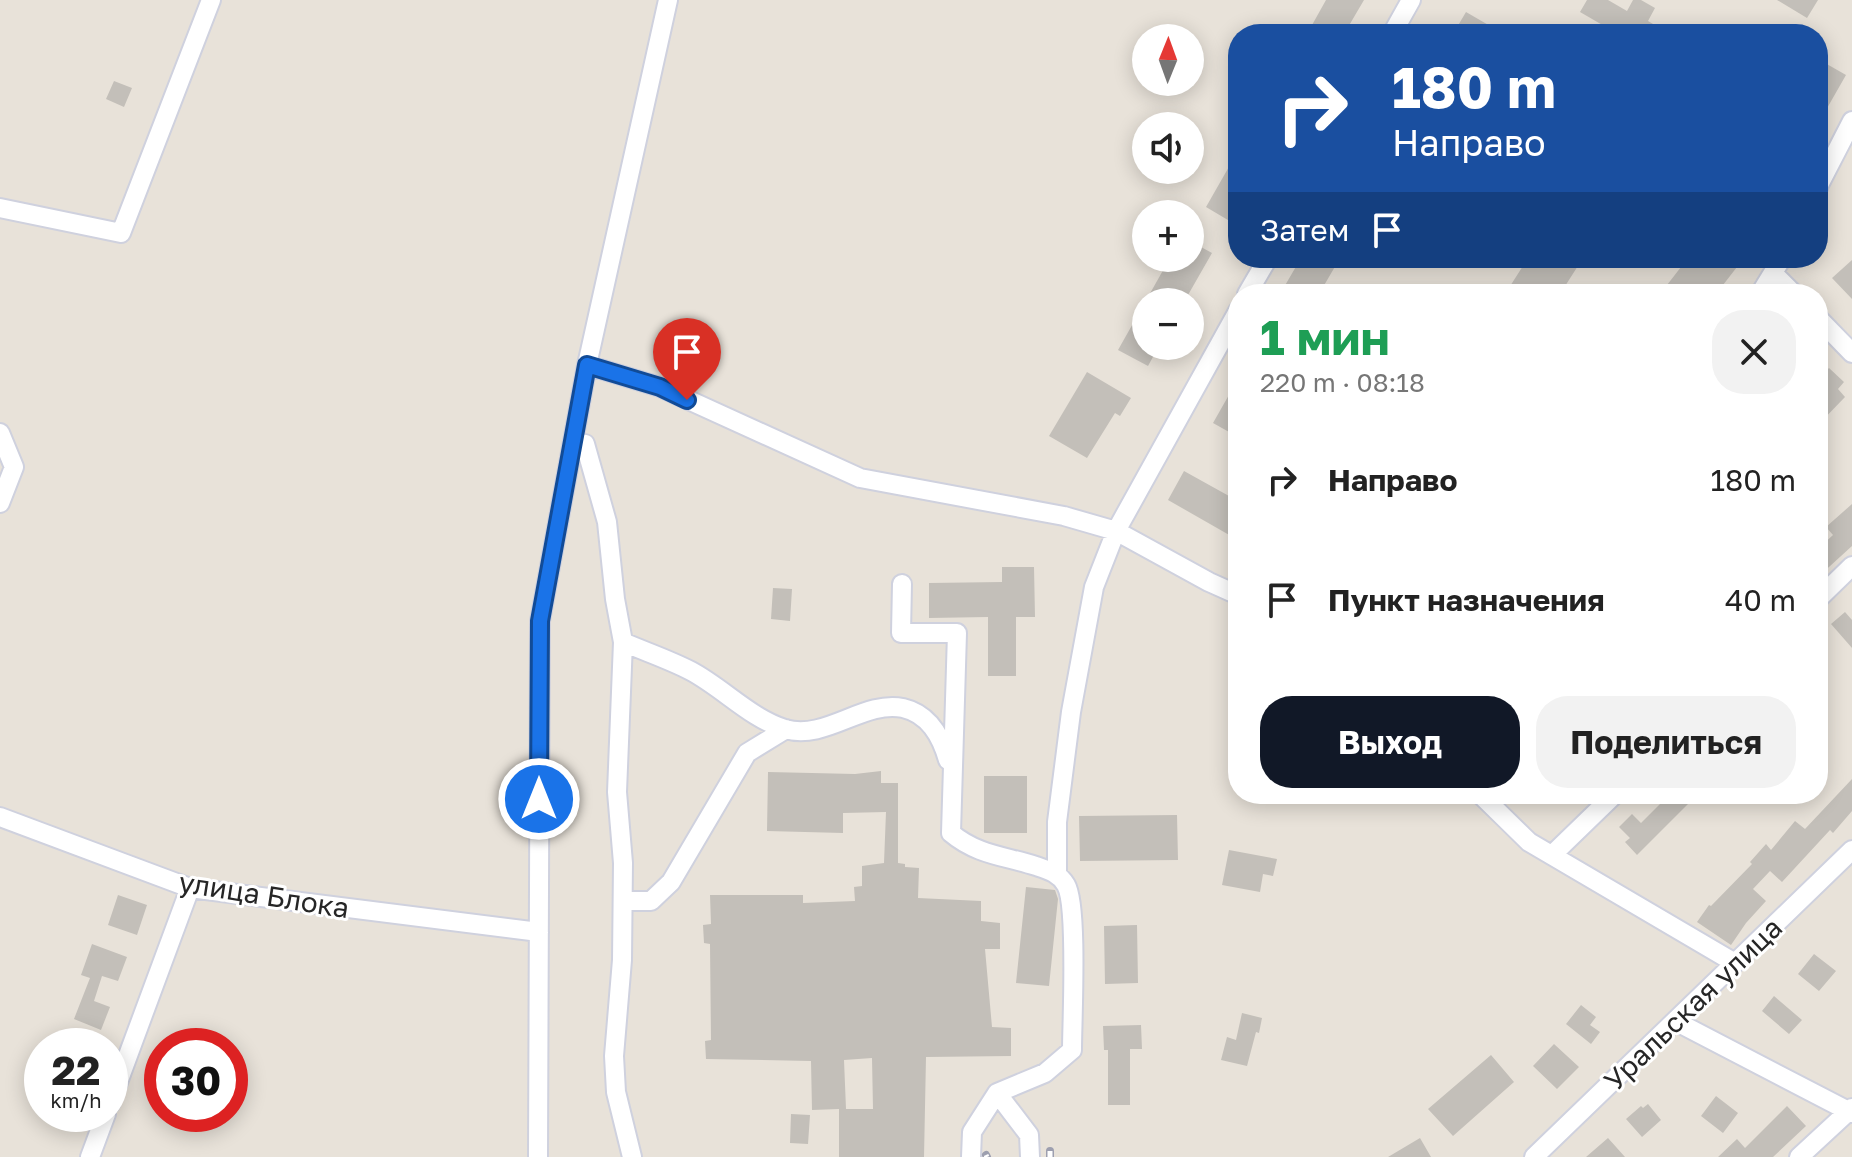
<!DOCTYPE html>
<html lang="ru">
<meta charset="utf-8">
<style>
:root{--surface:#fff;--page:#f2f2f2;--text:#222;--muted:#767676;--accent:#111827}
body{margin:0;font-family:"Golos Text",sans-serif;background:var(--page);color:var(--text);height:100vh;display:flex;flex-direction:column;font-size:30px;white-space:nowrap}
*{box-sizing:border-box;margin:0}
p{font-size:26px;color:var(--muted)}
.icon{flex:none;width:44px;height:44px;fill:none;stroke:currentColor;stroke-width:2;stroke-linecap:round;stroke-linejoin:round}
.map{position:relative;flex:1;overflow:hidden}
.panel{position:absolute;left:1228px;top:284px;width:600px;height:520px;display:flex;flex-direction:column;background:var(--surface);border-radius:32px;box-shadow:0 4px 20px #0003}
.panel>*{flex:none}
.banner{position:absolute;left:1228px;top:24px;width:600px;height:244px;border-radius:32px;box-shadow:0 4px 20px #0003;background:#1a4fa0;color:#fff;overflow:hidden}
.needle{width:52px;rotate:1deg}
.tools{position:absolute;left:1132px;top:24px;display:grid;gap:16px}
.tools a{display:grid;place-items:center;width:72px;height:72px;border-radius:50%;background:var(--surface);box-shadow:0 4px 20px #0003;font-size:40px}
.speed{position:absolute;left:24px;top:1028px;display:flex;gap:16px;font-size:40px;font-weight:700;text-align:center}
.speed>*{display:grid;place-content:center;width:104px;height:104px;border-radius:50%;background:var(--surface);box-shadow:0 4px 20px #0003;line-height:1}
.speed small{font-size:20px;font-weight:400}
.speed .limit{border:12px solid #d22;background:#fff;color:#111}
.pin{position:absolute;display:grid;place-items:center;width:68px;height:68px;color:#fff;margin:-82px -34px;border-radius:50% 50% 50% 0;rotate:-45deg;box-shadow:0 0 8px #0007}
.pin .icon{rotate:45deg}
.me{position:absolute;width:88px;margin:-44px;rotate:0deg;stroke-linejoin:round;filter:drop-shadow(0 0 6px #0008)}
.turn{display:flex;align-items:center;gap:28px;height:168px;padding:0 32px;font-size:36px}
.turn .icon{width:104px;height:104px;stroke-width:2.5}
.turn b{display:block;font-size:56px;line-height:68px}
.then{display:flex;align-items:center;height:76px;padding:0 32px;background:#0003;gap:16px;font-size:30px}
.round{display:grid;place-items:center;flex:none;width:84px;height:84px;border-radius:32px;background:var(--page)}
.head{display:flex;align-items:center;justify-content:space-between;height:136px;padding:0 32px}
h1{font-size:48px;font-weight:700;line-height:60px;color:#1e9e55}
.primary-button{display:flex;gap:16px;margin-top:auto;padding:16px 32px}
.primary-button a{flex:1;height:92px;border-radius:32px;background:var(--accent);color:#fff;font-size:32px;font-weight:700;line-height:92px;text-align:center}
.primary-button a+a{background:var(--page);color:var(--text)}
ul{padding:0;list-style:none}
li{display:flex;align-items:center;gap:24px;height:120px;padding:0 32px}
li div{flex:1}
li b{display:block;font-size:30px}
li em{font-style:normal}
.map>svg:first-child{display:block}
</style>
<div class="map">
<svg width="1852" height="1157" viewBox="0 0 1852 1157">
<rect width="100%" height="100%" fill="#e8e2d9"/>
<!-- building -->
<path fill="#c3bfb9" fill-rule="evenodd" d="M 1326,0 L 1364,0 L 1344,34 L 1307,34 Z
M 1587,0 L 1608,0 L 1627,11 L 1633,0 L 1641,0 L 1655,8 L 1648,21 L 1670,34 L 1618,34 L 1580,12 Z
M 1777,0 L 1818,0 L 1807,18 Z
M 1466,12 L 1504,34 L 1453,34 Z
M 1818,59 L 1846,75 L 1818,124 Z
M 114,81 L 132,88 L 124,107 L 106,99 Z
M 1238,151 L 1238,215 L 1233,223 L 1206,207 Z
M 1190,241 L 1212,253 L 1184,302 L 1146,302 L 1146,346 L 1159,346 L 1148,366 L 1118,350 L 1170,258 L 1190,258 Z
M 1301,258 L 1340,258 L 1319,294 L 1280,294 Z
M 1528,258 L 1583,258 L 1560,294 L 1505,294 Z
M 1688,258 L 1724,258 L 1737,267 L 1716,294 L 1660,294 Z
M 1852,260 L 1852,299 L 1832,278 Z
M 1829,368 L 1844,382 L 1838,389 L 1845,397 L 1818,425 L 1818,379 Z
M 1087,372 L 1131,398 L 1120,416 L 1115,413 L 1087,458 L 1049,436 Z
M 1238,379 L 1238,437 L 1213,423 Z
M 1184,471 L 1238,501 L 1238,540 L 1168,500 Z
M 1852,504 L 1852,546 L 1818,577 L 1818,549 L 1833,535 L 1826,527 Z
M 1002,567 L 1034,567 L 1035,617 L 1016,617 L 1016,676 L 988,676 L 988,617 L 929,618 L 929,583 L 1002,582 Z
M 773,588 L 792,589 L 790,621 L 771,619 Z
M 1845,612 L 1852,620 L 1852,648 L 1831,624 Z
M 881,771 L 881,783 L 898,783 L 898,863 L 905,864 L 905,867 L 919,868 L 918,898 L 981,901 L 981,921 L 1000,923 L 1000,949 L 985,949 L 992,1027 L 1011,1028 L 1011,1056 L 926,1057 L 924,1157 L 839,1157 L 839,1109 L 812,1110 L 811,1061 L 706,1059 L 705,1041 L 711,1040 L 710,944 L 704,943 L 703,925 L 711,924 L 710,895 L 803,895 L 803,903 L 855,901 L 854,887 L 862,886 L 862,866 L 884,863 L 886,812 L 843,813 L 843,833 L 767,831 L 768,772 L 855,774 ZM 872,1058 L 873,1109 L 843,1109 L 846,1109 L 844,1060 Z
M 984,776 L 1027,776 L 1027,833 L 984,833 Z
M 1852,779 L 1852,811 L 1833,833 L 1830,830 L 1782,882 L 1770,871 L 1753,889 L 1766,901 L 1746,923 L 1731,945 L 1697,922 L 1709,905 L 1711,906 L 1752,864 L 1750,862 L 1766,844 L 1771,850 L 1795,821 L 1805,829 Z
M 1653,794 L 1682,794 L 1690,802 L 1637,855 L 1625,842 L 1630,838 L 1619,827 L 1632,814 L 1641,823 L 1662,802 Z
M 1177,815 L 1178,860 L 1080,861 L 1079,816 Z
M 1229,850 L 1277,859 L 1273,876 L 1263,874 L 1260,892 L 1222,885 Z
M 1026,887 L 1055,890 L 1058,899 L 1049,986 L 1016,983 Z
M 118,895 L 147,905 L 137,935 L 108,925 Z
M 1137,925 L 1138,983 L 1105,984 L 1104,926 Z
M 92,944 L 127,957 L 118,981 L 102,976 L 94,1001 L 110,1007 L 101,1030 L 74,1019 L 90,978 L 81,975 Z
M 1814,954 L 1836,971 L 1819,991 L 1798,974 Z
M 1774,996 L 1802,1020 L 1789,1034 L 1762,1011 Z
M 1581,1005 L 1596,1017 L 1590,1025 L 1600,1032 L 1591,1044 L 1566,1024 Z
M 1242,1013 L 1262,1018 L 1259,1033 L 1256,1032 L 1247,1066 L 1221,1060 L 1227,1037 L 1236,1040 Z
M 1141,1025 L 1142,1049 L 1130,1049 L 1130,1105 L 1108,1105 L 1108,1050 L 1104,1050 L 1103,1026 Z
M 1554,1044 L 1579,1067 L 1557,1089 L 1533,1066 Z
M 1491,1055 L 1514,1082 L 1453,1136 L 1428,1109 Z
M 1716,1096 L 1738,1113 L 1723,1133 L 1701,1116 Z
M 1648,1104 L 1661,1120 L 1642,1137 L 1626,1119 L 1641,1106 L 1643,1108 Z
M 1787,1106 L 1806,1126 L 1773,1157 L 1718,1157 L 1737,1139 L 1745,1148 Z
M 791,1114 L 810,1115 L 808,1144 L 790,1143 Z
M 1420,1138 L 1431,1157 L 1388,1157 Z
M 1608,1138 L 1625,1157 L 1586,1157 Z"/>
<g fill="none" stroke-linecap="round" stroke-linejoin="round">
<defs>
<path id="minor" d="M 1392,34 L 1411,0
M 1818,187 L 1852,121
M 0,208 L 121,233 L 211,0
M 1774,274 L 1794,294
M 1247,294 L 1268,258
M 1760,294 L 1782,258
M 1818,318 L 1852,353
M 587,365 L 660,387 L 860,478 L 1064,516 L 1116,531 L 1209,582 L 1238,595
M 0,433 L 14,467 L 0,503
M 573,442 L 585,444 L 607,522 L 615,599 L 623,642 L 617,792 L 623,863 L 622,960 L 614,1056 L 616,1092 L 632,1157
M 902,584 L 901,633 L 957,633 L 951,833 C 977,855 1005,856 1036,866 C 1048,870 1059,873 1066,885 C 1078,905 1072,1021 1072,1050 L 1045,1073 L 997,1093 L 972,1132 L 971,1157
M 1818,599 L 1852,566
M 623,642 C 646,652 670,660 691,671 C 723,688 750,718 785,729 C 826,741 863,700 903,708 C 929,714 941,736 948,760
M 1480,794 L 1529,842 L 1735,963
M 0,817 L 190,888 L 539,932
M 1552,855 L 1615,794
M 1057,874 L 1057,822 L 1071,712 L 1094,587 L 1116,531 L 1238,311
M 623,901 L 651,901 L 671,882 L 747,753 L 786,729
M 1675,1021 L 1852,1113
M 997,1093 L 1029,1135 L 1030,1157
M 110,1104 L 190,888
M 90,1157 L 106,1114
M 538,1157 L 540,621 L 587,365 L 668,0
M 1534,1157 L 1852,850
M 1799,1157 L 1852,1108"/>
</defs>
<!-- minor casing -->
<use href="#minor" stroke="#cfd1de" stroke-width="22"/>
<!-- minor -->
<use href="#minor" stroke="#fff" stroke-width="18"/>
<defs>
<path id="rail" d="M 1050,1151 L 1050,1157
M 986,1155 L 987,1157"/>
</defs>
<!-- rail casing -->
<use href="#rail" stroke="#9d9faf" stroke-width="8"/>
<!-- rail -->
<use href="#rail" stroke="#fff" stroke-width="5" stroke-dasharray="15" stroke-linecap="butt"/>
</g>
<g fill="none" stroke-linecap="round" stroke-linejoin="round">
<defs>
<path id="route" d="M 539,799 L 540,621 L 587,365 L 660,387 L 687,400"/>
</defs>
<!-- route casing -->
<use href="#route" stroke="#114b97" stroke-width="20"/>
<!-- route -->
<use href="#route" stroke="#1a73e8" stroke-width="14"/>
</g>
<g text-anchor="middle" stroke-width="6" stroke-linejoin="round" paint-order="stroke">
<!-- street labels -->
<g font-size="28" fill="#262626" stroke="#fff">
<text transform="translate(264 895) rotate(9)" y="10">улица Блока</text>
<text transform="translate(1693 1004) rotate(-44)" y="10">Уральская улица</text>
</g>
</g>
</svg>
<div class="tools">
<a><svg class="needle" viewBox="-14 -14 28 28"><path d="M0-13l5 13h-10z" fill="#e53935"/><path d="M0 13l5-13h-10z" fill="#767676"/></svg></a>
<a><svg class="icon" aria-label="sound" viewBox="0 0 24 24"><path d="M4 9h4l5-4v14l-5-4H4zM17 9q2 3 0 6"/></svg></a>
<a>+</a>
<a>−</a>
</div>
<div class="speed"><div>22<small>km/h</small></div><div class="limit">30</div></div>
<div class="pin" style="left:687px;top:400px;background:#d93025"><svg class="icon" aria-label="arrive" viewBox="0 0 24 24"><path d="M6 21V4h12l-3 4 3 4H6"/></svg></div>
<svg class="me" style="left:539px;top:799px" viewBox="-20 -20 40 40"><circle r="17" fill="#1a73e8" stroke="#fff" stroke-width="3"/><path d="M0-11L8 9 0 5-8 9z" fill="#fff"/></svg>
<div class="banner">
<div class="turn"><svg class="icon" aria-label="right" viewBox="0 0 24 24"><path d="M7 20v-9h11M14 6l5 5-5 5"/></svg><div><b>180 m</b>Направо</div></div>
<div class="then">Затем<svg class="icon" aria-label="arrive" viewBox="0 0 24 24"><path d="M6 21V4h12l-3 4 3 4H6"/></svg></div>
</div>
<section class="panel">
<div class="head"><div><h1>1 мин</h1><p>220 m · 08:18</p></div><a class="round"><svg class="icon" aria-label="close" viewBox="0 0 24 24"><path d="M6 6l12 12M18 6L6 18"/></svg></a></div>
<ul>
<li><svg class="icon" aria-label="right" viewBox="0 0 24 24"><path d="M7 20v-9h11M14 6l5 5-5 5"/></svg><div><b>Направо</b></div><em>180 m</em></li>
<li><svg class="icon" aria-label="arrive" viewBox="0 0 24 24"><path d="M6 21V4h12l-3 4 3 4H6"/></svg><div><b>Пункт назначения</b></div><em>40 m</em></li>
</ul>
<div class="primary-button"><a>Выход</a><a>Поделиться</a></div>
</section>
</div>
